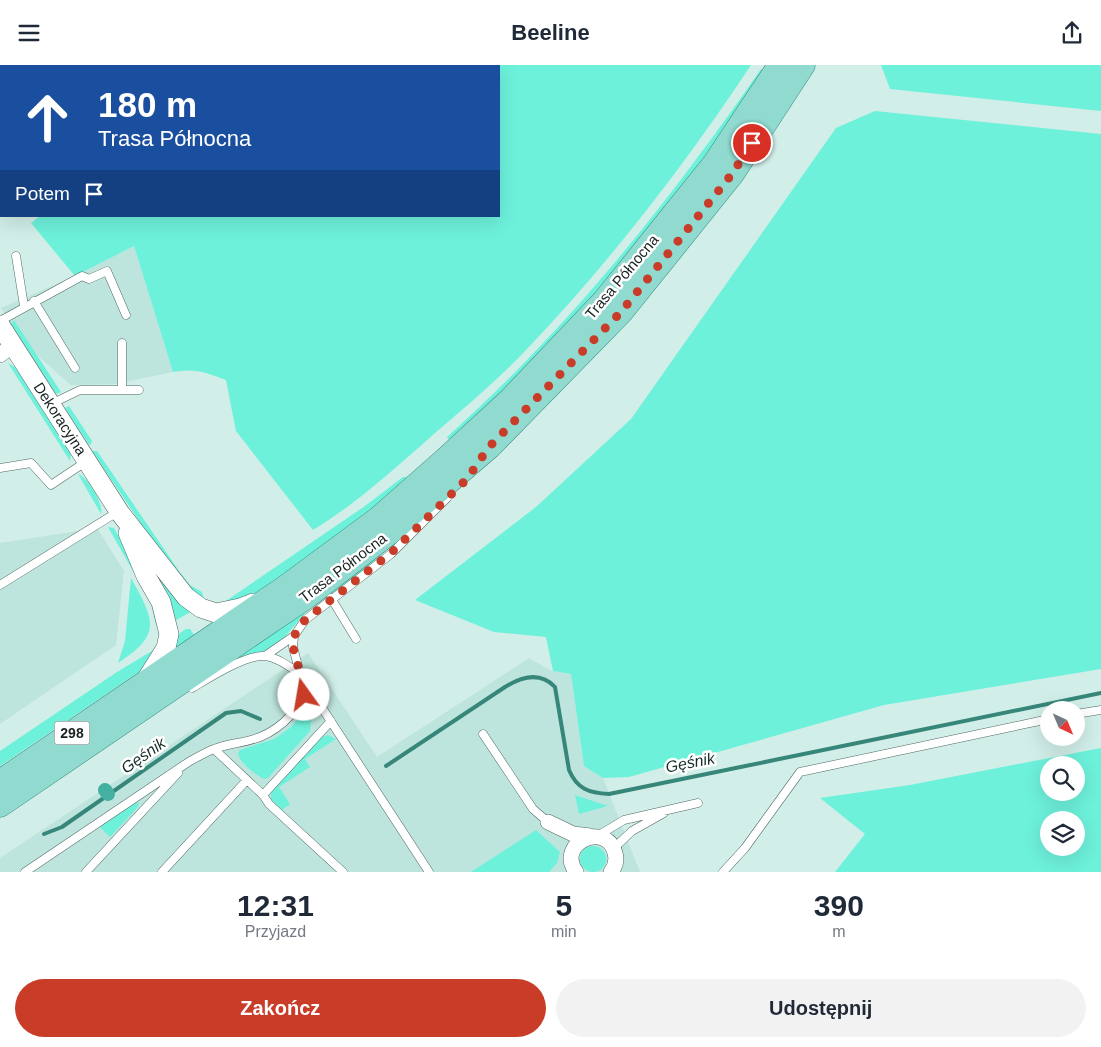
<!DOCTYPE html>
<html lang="pl">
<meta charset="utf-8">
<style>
:root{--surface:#fff;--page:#f2f2f3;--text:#1f2937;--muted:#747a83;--accent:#c83c28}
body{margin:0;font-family:Arial,sans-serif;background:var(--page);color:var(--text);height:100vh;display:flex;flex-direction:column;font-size:19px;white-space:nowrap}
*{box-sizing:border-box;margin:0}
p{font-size:16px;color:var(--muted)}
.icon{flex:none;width:28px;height:28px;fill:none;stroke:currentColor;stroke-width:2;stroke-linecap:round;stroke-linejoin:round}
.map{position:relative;height:807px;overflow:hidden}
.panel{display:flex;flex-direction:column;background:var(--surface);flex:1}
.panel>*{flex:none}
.guide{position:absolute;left:0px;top:0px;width:500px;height:152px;box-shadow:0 5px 20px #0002;background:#1a4fa0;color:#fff;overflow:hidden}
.needle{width:32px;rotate:136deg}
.buttons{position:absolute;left:1040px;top:636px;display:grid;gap:10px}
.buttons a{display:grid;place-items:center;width:45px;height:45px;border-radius:50%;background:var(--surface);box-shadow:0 5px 20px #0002;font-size:25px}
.pin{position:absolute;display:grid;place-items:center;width:42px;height:42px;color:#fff;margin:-21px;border:2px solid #fff;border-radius:50%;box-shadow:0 1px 5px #0007}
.me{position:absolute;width:55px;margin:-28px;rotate:347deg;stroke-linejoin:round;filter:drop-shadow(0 0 4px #0008)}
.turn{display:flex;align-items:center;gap:18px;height:105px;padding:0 15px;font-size:22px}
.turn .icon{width:65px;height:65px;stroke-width:2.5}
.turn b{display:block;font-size:35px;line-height:42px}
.then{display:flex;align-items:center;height:48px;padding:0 15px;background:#0003;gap:10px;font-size:19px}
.eta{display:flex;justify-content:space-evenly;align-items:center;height:85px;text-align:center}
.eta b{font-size:30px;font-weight:700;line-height:35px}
.action{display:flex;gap:10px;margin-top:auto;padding:10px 15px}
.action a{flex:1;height:58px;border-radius:30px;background:var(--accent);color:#fff;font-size:20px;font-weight:700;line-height:58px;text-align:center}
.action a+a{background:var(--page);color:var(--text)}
header{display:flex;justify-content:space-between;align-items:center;height:65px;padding:0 15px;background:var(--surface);font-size:22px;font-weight:700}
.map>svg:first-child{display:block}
</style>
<header><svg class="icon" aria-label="menu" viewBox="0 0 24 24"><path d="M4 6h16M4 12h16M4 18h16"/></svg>Beeline<svg class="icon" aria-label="share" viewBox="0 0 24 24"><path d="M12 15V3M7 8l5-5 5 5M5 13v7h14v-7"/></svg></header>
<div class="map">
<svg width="1101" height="807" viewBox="0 0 1101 807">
<rect width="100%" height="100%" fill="#d1eee8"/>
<!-- built -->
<path fill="#bee5dd" d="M 0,0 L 199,0 L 1,1 L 1,124 Z
M 134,181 L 173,307 L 114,319 L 71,320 L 25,280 L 1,243 L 75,211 Z
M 97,463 L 124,506 L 116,580 L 0,659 L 0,478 Z
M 308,588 L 377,692 L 529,593 L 552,606 L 571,609 L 584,701 L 603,713 L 640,807 L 0,807 L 0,793 Z"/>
<!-- green -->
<path fill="#6df1db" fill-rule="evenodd" d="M 199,0 L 751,0 C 684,101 610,197 526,285 C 495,318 459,347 425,377 C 387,410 357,438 313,465 L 236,366 L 226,315 C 204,307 196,303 173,307 L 134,181 L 75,211 L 31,158 L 40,151 L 499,151 L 499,1 Z
M 881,0 L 1101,0 L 1101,46 L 890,24 Z
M 761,4 L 766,8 L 718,83 L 538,297 L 449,375 L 447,372 C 568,264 669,137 761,4 Z
M 875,46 L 1101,69 L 1101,604 L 884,640 L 629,712 L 603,713 L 584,701 L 571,609 L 553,606 L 546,572 L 494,567 L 415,535 L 536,442 L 631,354 L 836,63 Z
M 14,255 L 61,327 L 56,329 L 11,259 Z
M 8,298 L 16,303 L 71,389 L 70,396 Z
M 69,341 L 92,376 L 91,379 L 89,380 L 65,343 Z
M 92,386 L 97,386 L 179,506 L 190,520 L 202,527 L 204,535 L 187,527 Z
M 78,409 C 88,412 104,439 101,449 Z
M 403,412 L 407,412 L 364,454 L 264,523 L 251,532 L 217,542 L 365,441 Z
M 108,462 L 114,463 L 156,538 L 160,563 L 156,560 L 151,538 Z
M 400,473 L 364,505 L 305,548 L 284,573 L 265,586 L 251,589 L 230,599 L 227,594 Z
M 148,498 L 194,545 L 173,557 Z
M 131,513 C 154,555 163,569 118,598 L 125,576 Z
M 186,564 L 190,564 L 197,574 L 169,593 L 174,572 Z
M 162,580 L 143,604 L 0,701 L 0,686 L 117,607 Z
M 305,646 L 312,648 L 310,666 L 268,713 L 264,714 C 255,709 239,698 238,688 L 240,685 L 274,674 L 291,662 Z
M 328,670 L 336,674 L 305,694 L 310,702 L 279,722 L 290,739 L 282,745 L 271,734 L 271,727 L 321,672 Z
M 1101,683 L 1101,807 L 835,807 L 865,769 L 820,733 L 910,720 ZM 1049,700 L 1076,700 L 1076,728 L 1049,728 ZM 1049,755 L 1076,755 L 1076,782 L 1049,782 Z
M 575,730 L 608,741 L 579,749 Z
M 134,737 L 139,738 L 138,742 L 110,772 L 99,761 Z
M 536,765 L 560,787 L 557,798 L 549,807 L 471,807 Z
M580 794a13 13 0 1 1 26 0a13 13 0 1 1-26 0Z"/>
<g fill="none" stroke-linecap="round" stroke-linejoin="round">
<!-- stream -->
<path stroke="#37867a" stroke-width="4" d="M 386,701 L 505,622 C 521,612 540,606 555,622 L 569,705 C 577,724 589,728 609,729 L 1101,628
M 44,769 L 62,762 L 226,648 L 241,646 L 260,654"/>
<!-- canal -->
<path stroke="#44b09f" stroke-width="14" d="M 105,725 L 108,729"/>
<defs>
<path id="service" d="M 117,0 L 118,1
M 70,1 L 72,0
M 159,1 L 160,0
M 0,51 L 1,50
M 0,89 L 1,91
M 0,102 L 1,101
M 0,141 L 1,140
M 16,191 L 24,241
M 34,236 L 75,303
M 0,256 L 82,211 L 89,214 L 107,206 L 126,250
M 122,278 L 122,325
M 51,339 L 80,325 L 139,325
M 0,403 L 31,398 L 51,420 L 87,396
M 0,520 L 119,446
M 331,533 L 356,574
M 265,591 L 294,571
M 192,623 C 209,613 245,590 264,591 C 277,592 290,602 300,609
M 1076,649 L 1101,645
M 483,669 L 533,744 L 548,757
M 214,684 L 263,730 L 269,739 L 343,807
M 263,730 L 331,656
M 599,770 L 624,755 L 698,738
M 614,783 L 632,766 L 664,748
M 25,807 L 190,696 C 198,692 206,687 214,684 C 229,678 245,678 260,672 C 282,663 302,643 307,619
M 86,807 L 178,708
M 162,807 L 247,715
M 429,807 L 300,609 L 293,582 L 294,571 L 305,555 L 391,489 L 447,433
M 723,807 L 745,783 L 800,707 L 1049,654"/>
<path id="minor" d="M 0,290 L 13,280
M 548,757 L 573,769 L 590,771
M 576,807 C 555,778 607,755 615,788 C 617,795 615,802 611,807"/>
<path id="tertiary" d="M 0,260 L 120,448 L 186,532 L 201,543 L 216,548 L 240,543 L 253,538
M 128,468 L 146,511 L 161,537 L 169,569 L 166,583 L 146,615"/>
<path id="primary" d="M 0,717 L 286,522 L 378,454 L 446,394 L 510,335 L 605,235 L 715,98 L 780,0
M 0,740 L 306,532 L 390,467 L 489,382 L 621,247 L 732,109 L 803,0"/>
</defs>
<!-- service casing -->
<use href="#service" stroke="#4e6862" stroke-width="9"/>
<!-- minor casing -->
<use href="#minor" stroke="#4e6862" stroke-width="16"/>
<!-- tertiary casing -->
<use href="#tertiary" stroke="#4e6862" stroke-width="20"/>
<!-- primary casing -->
<use href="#primary" stroke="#368b7e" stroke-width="25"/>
<!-- service -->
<use href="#service" stroke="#fff" stroke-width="8"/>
<!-- minor -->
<use href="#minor" stroke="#fff" stroke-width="15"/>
<!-- tertiary -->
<use href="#tertiary" stroke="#fff" stroke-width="19"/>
<!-- primary -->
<use href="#primary" stroke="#90dacf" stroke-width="24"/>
</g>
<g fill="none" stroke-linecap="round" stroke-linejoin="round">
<!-- route -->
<path stroke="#c83c28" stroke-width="9" stroke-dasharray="0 16.2" d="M 304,630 L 307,619 L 300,609 L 293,582 L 294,571 L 305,555 L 391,488 L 467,414 L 489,382 L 621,247 L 732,109 L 752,78"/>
</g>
<g text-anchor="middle" stroke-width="5" stroke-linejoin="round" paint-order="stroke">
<!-- shield labels -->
<rect fill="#fff" stroke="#5e6664" stroke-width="1" x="54.5" y="656.5" width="35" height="23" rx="4"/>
<g font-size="14" font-weight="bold" fill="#192422">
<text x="72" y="673">298</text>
</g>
<!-- street labels -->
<g font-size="15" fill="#192422" stroke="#fff">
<text transform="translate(622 212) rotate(-50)" y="5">Trasa Północna</text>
<text transform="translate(60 354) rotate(57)" y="5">Dekoracyjna</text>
<text transform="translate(343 503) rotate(-37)" y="5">Trasa Północna</text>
</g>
<!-- water labels -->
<g font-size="16" font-style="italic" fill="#172f2b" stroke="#fff">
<text transform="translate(143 690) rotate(-35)" y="6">Gęśnik</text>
<text transform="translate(690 697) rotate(-11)" y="6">Gęśnik</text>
</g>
</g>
</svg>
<div class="buttons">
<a><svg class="needle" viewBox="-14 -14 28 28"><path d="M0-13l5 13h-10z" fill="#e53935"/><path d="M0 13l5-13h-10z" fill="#747a83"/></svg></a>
<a><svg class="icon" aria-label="search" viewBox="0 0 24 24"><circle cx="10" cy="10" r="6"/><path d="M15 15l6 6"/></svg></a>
<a><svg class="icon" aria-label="layers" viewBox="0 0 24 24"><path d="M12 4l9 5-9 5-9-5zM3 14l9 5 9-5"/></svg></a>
</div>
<div class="pin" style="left:752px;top:78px;background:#d93025"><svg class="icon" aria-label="arrive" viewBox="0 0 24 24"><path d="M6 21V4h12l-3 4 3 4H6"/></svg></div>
<svg class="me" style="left:304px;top:630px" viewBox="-20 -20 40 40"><circle r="19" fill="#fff"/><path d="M0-13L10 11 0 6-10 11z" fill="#c83c28"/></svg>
<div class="guide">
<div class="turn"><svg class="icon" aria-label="ahead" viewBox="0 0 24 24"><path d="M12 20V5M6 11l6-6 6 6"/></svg><div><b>180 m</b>Trasa Północna</div></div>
<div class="then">Potem<svg class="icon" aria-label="arrive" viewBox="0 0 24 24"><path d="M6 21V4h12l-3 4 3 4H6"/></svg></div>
</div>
</div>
<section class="panel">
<div class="eta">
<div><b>12:31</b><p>Przyjazd</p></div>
<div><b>5</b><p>min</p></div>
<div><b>390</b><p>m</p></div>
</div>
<div class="action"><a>Zakończ</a><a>Udostępnij</a></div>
</section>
